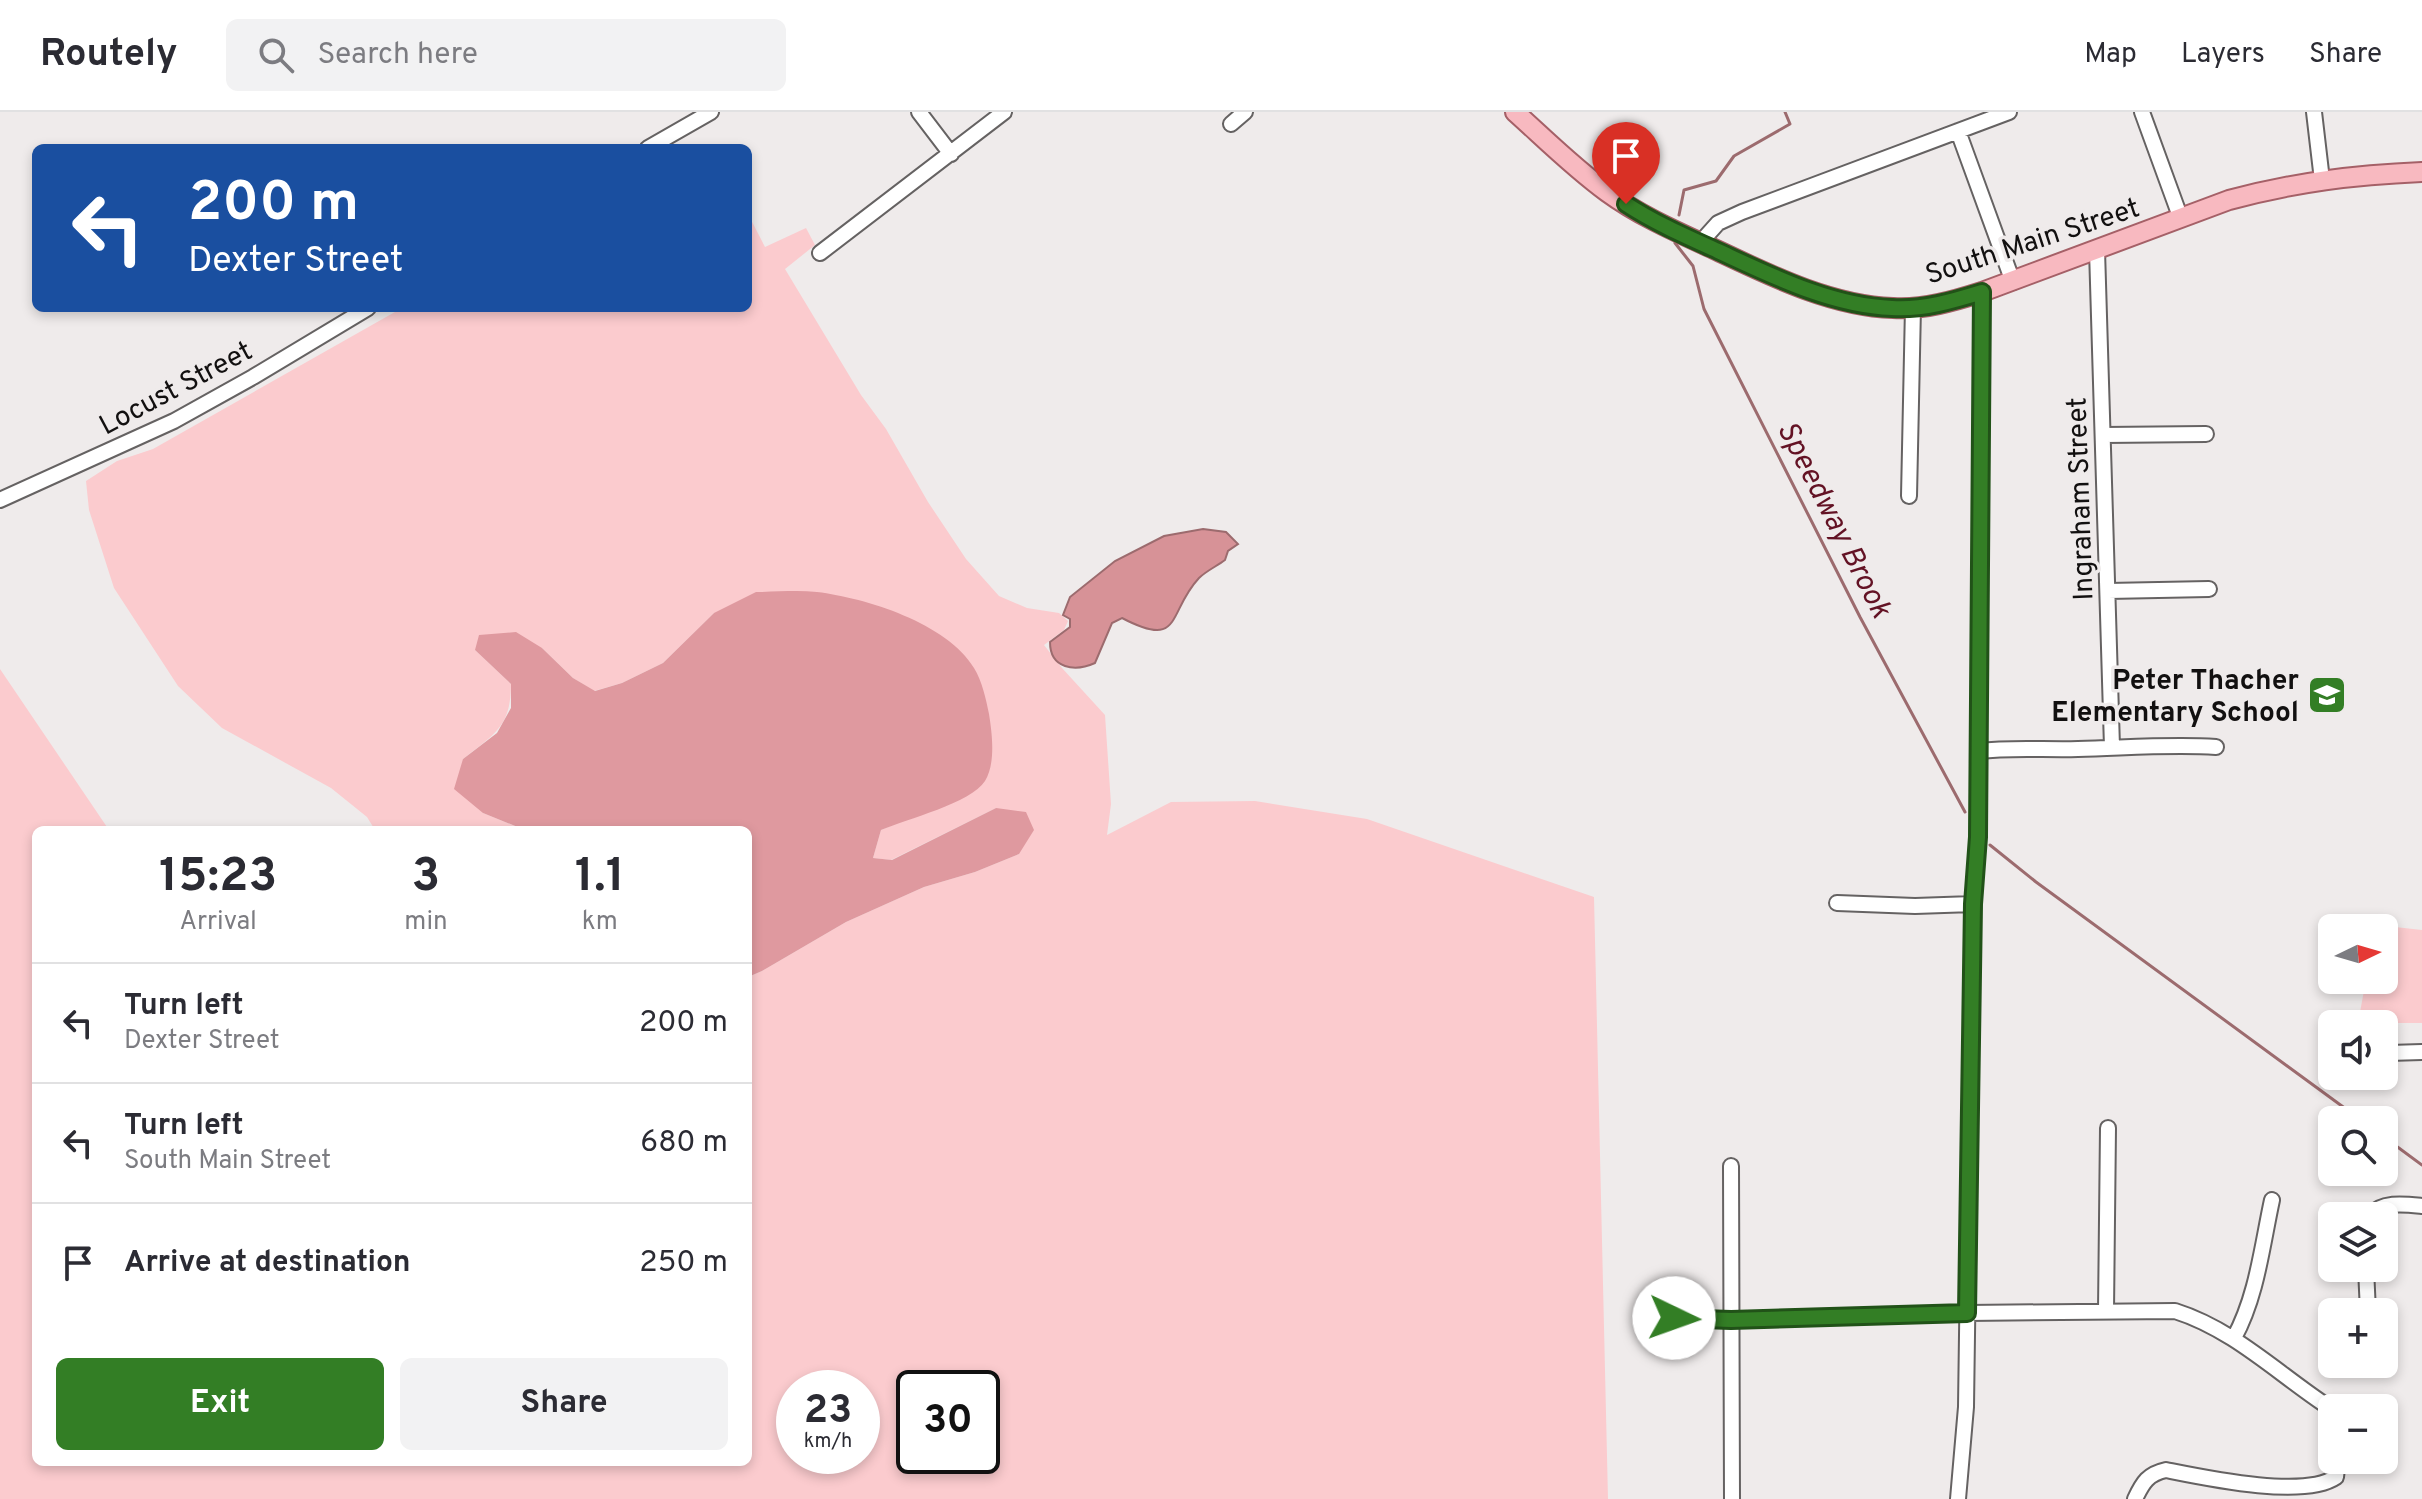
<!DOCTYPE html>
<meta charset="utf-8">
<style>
:root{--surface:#fff;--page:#f2f2f3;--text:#2b2b33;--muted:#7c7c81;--line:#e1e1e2;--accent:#337e25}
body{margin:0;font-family:Overpass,sans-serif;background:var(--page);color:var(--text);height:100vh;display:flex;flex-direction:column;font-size:30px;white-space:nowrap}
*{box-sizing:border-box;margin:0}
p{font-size:26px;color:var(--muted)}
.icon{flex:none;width:44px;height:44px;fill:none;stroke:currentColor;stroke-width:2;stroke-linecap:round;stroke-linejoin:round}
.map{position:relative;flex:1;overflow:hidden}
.drawer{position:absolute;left:32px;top:714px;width:720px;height:640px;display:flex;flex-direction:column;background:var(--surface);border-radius:12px;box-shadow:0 4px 12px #0003}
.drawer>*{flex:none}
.banner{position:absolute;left:32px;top:32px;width:720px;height:168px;border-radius:12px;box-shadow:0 4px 12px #0003;background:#1a4fa0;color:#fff;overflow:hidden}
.needle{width:52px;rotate:85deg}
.fabs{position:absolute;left:2318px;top:802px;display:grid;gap:16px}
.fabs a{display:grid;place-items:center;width:80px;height:80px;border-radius:12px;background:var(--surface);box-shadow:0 4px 12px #0003;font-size:40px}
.speed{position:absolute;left:776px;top:1258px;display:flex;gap:16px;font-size:40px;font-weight:700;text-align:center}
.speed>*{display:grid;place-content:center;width:104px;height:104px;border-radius:50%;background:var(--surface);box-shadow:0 4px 12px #0003;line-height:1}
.speed small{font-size:20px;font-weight:400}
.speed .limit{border:4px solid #111;border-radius:12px;background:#fff;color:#111}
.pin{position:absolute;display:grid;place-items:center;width:68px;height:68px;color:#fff;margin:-82px -34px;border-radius:50% 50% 50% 0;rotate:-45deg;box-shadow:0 0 8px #0007}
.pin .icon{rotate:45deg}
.me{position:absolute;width:88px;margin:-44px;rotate:93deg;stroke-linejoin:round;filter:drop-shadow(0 0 6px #0008)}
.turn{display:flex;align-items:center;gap:28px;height:168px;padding:0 24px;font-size:36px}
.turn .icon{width:104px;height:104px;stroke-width:2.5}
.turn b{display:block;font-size:56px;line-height:68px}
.eta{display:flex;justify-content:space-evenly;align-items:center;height:136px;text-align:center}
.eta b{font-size:48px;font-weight:700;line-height:56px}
.primary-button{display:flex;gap:16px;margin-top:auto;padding:16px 24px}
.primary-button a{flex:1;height:92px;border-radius:12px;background:var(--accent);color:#fff;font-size:32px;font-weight:700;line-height:92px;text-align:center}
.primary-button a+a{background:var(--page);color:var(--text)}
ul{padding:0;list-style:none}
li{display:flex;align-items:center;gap:24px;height:120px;padding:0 24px;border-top:2px solid var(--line)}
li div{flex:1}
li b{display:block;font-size:30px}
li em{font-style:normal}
header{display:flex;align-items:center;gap:48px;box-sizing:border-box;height:112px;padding:0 40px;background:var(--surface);border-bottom:2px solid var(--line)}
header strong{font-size:38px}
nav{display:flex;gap:44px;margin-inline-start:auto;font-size:28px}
.search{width:560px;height:72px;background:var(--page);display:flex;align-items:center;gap:20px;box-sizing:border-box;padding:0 28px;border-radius:12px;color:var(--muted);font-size:30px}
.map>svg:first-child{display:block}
</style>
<header>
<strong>Routely</strong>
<div class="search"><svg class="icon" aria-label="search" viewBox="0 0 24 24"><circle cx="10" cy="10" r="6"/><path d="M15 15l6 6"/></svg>Search here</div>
<nav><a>Map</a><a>Layers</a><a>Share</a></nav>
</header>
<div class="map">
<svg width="2422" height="1387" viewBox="0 0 2422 1387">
<rect width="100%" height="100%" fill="#efebeb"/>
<!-- green -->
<path fill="#fbcbce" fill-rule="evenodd" d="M 748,102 L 765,135 L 806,116 L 815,133 L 785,157 L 861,283 L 886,317 L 928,390 L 966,447 L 999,484 L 1027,496 L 1059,501 L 1068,509 L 1064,518 L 1044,533 L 1062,556 L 1105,603 L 1111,692 L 1107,723 L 1171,690 L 1255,689 L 1367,707 L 1594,785 L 1608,1387 L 0,1387 L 0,557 L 109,718 L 36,718 L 36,1350 L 748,1350 L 748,865 L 762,859 L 846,810 L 924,775 L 975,760 L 1019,742 L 996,696 L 891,748 L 873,746 L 881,718 L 915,704 L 714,501 L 663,551 L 622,571 L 594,579 L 573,566 L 542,536 L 475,538 L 511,572 C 511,615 494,622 463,647 L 483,701 L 525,718 L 375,718 L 367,705 L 331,676 L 222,616 L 178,574 L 114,476 L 89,398 L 86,369 L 117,349 L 153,337 L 402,196 L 748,196 ZM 794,1276 L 862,1276 L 862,1344 L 794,1344 ZM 914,1276 L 982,1276 L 982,1344 L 914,1344 Z
M 2395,815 L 2422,818 L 2422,911 L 2395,911 L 2360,900 L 2366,868 L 2384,868 L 2384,823 Z"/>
<!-- forest -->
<path fill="#df999f" d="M 756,480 C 776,480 797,478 817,480 C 866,486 947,511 974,556 C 982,569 986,587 989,602 C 992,621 996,651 985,669 C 971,691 907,707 881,718 L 873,746 L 892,748 L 996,696 L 1026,700 L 1034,718 L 1019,742 L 975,760 L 924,775 L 846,810 L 762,859 L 748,865 L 748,718 L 525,718 L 483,701 L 454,677 L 463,647 L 497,621 L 511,596 L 511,572 L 475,538 L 479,523 L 516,520 L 542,536 L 573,566 L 595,579 L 622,571 L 663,551 L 714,501 Z"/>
<!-- water -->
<path fill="#d79297" stroke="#9c6b6e" stroke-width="2" d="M 1203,417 L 1226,420 L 1238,432 L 1228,439 L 1225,448 C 1217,454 1206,459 1199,466 C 1167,500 1183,538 1122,506 L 1112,511 L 1095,551 C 1075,560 1050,557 1050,530 L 1070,515 L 1070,507 L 1063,503 L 1070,485 L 1115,449 L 1164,424 Z"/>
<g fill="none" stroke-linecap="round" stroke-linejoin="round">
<!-- stream -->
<path stroke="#9c6b6e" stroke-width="3" d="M 1679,103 L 1684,78 L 1716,69 L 1734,44 L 1790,12 L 1785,0
M 1675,131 L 1693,154 L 1704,197 L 1860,505 L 1965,700
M 1990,733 L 2036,770 L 2361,1008
M 2384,1025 L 2422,1053"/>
<defs>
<path id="minor" d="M 919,0 L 951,42
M 2142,0 L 2181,107
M 2314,0 L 2322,68
M 1231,12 L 1245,0
M 1958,19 L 2013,170
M 648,36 L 711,0
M 1700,131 L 1718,111 L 1742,100 L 2009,0
M 2097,138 L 2112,635
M 820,141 L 1004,0
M 2104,323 L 2206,322
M 1909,384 L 1913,195
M 0,388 L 174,309 L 253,265 L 368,196
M 2108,479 L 2209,477
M 1979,639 C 2012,635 2045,638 2078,637 C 2124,636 2170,632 2216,635
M 1837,791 L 1915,794 L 1973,792
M 2389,941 L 2422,940
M 1731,1054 L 1732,1387
M 2369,1104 C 2382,1089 2404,1092 2422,1094
M 2366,1156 L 2368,1200
M 2106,1199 L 2108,1016
M 1674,1206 L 1731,1208 L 1967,1201 L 2175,1199 C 2232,1217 2275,1259 2324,1292 L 2332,1302
M 2234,1226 C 2257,1184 2262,1134 2272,1088
M 2370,1252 L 2370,1256
M 1958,1387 L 1966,1295 L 1973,792 L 1978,725 L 1982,180
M 2135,1387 C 2143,1370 2148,1362 2166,1358 C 2206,1366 2304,1387 2336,1365 L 2338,1348"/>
<path id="major" d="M 1515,0 C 1545,27 1574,56 1607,80 C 1640,104 1677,120 1714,137 C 1769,163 1831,194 1893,196 C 1923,198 1954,189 1982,180 L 2229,88 C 2297,70 2353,63 2422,60"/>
</defs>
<!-- minor casing -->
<use href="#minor" stroke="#656262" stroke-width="18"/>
<!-- major casing -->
<use href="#major" stroke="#a56067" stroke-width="22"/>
<!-- minor -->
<use href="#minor" stroke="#fff" stroke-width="14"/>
<!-- major -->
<use href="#major" stroke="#f8b9c0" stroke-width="18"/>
</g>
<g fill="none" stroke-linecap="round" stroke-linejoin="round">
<defs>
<path id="route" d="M 1626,92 C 1655,111 1687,125 1718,139 C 1772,164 1832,194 1892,196 C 1923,198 1953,189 1982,180 L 1978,725 L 1973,792 L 1967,1201 L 1731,1208 L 1674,1206"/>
</defs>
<!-- route casing -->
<use href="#route" stroke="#215218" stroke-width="20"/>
<!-- route -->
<use href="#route" stroke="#337e25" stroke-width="14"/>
</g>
<!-- icons -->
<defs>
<symbol id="school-square" viewBox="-11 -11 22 22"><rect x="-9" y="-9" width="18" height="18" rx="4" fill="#337e25" stroke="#efebeb"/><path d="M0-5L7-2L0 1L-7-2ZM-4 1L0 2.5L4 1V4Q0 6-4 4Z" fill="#fff"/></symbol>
</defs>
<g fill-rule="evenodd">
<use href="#school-square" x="2305" y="561" width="44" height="44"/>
</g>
<g text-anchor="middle" stroke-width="7" stroke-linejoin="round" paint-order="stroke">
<!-- street labels -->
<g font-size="28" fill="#121010" stroke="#efebeb">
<text transform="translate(2032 128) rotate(-18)" y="10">South Main Street</text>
<text transform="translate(175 275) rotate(-28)" y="10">Locust Street</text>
<text transform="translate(2079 387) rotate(-92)" y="10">Ingraham Street</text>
</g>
<!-- poi labels -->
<g font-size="28" font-weight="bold" fill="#121010" stroke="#efebeb" text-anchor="end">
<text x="2299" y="577">Peter Thacher<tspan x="2299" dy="32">Elementary School</tspan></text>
</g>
<!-- water labels -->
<g font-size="30" font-style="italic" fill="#631224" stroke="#efebeb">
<text transform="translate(1835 407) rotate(63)" y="10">Speedway Brook</text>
</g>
</g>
</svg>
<div class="fabs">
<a><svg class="needle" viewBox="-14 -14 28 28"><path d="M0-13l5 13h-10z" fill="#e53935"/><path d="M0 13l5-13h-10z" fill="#7c7c81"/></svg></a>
<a><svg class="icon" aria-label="sound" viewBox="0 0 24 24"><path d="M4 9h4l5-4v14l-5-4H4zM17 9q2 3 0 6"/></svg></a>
<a><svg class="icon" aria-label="search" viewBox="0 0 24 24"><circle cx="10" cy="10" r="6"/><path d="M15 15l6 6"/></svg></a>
<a><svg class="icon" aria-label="layers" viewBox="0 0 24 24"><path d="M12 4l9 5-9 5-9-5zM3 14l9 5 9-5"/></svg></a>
<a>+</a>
<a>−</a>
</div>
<div class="speed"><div>23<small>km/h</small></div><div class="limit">30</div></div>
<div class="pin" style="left:1626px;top:92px;background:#d93025"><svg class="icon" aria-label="arrive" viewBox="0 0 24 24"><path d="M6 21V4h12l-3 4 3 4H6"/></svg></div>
<svg class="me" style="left:1674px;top:1206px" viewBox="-20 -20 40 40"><circle r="19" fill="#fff"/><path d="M0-13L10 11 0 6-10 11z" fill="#337e25"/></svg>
<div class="banner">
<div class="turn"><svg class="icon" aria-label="left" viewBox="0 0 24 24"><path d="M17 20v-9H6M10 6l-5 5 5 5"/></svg><div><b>200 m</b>Dexter Street</div></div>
</div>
<section class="drawer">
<div class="eta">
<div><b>15:23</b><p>Arrival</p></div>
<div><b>3</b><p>min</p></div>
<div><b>1.1</b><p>km</p></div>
</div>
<ul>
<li><svg class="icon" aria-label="left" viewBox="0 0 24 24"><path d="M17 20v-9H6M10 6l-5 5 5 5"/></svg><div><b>Turn left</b><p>Dexter Street</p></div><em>200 m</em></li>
<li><svg class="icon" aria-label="left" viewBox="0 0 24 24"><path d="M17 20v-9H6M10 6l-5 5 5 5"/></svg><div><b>Turn left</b><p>South Main Street</p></div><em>680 m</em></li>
<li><svg class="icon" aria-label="arrive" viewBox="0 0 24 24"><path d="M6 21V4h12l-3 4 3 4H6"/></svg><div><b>Arrive at destination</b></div><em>250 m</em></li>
</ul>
<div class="primary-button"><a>Exit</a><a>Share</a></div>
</section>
</div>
